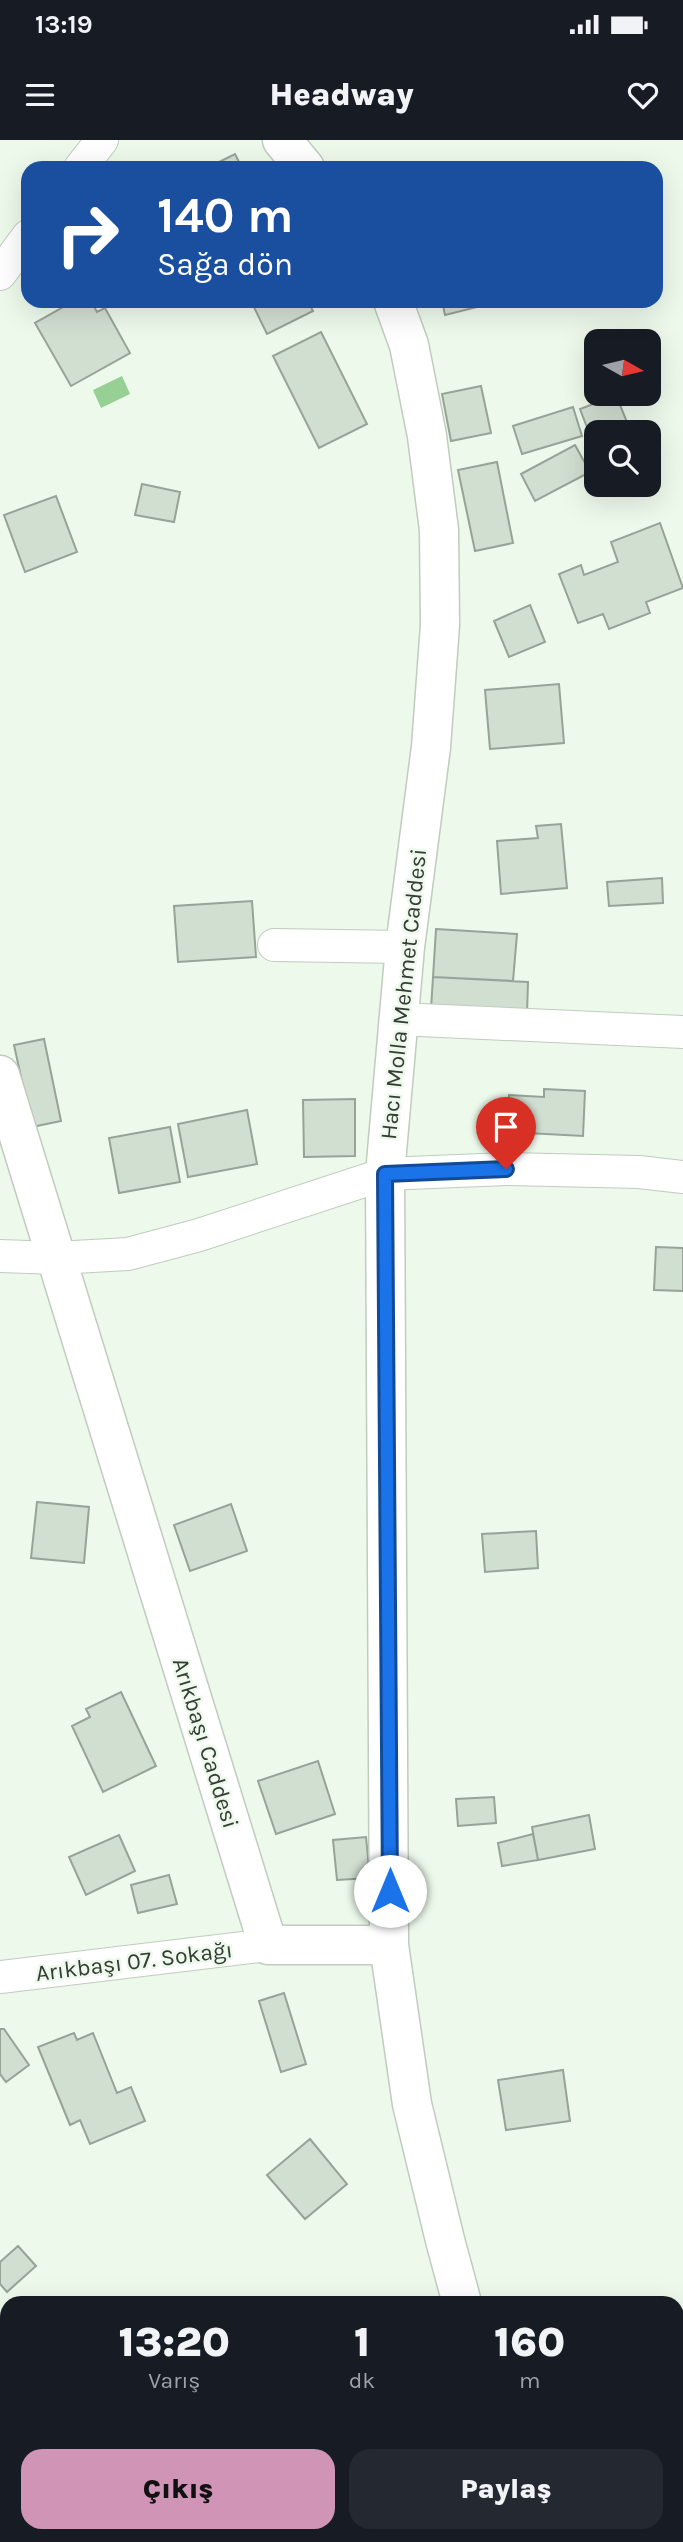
<!DOCTYPE html>
<html lang="tr">
<meta charset="utf-8">
<style>
:root{--surface:#171b24;--page:#242831;--text:#f1f3f6;--muted:#9ea1a6;--accent:#d094b7}
body{margin:0;font-family:Karla,sans-serif;background:var(--page);color:var(--text);height:100vh;display:flex;flex-direction:column;font-size:26px;white-space:nowrap}
*{box-sizing:border-box;margin:0}
p{font-size:23px;color:var(--muted)}
.icon{flex:none;width:38px;height:38px;fill:none;stroke:currentColor;stroke-width:2;stroke-linecap:round;stroke-linejoin:round}
.map{position:relative;flex:1;overflow:hidden}
.side{position:absolute;left:0px;top:2156px;width:684px;height:247px;display:flex;flex-direction:column;background:var(--surface);border-radius:21px 21px 0 0;box-shadow:0 7px 28px #0002}
.side>*{flex:none}
.top-card{position:absolute;left:21px;top:21px;width:642px;height:147px;border-radius:21px;box-shadow:0 7px 28px #0002;background:#1a4fa0;color:#fff;overflow:hidden}
.needle{width:46px;rotate:98deg}
.controls{position:absolute;left:584px;top:189px;display:grid;gap:14px}
.controls a{display:grid;place-items:center;width:77px;height:77px;border-radius:14px;background:var(--surface);box-shadow:0 7px 28px #0002;font-size:35px}
.pin{position:absolute;display:grid;place-items:center;width:60px;height:60px;color:#fff;margin:-72px -30px;border-radius:50% 50% 50% 0;rotate:-45deg;box-shadow:0 0 7px #0007}
.pin .icon{rotate:45deg}
.me{position:absolute;width:77px;margin:-38px;rotate:0deg;stroke-linejoin:round;filter:drop-shadow(0 0 5px #0008)}
.turn{display:flex;align-items:center;gap:24px;height:147px;padding:0 21px;font-size:32px}
.turn .icon{width:91px;height:91px;stroke-width:2.5}
.turn b{display:block;font-size:49px;line-height:60px}
.eta{display:flex;justify-content:space-evenly;align-items:center;height:119px;text-align:center}
.eta b{font-size:42px;font-weight:800;line-height:49px}
.action{display:flex;gap:14px;margin-top:auto;padding:14px 21px}
.action a{flex:1;height:80px;border-radius:21px;background:var(--accent);color:#111;font-size:28px;font-weight:800;line-height:80px;text-align:center}
.action a+a{background:var(--page);color:var(--text)}
.status{display:flex;justify-content:space-between;align-items:center;height:49px;padding:0 35px;background:var(--surface);direction:ltr}
.status svg{height:19px;fill:currentColor}
header{display:flex;justify-content:space-between;align-items:center;height:91px;padding:0 21px;background:var(--surface);font-size:32px;font-weight:800}
.map>svg:first-child{display:block}
</style>
<div class="status"><b>13:19</b><svg viewBox="0 0 49 12"><path d="M0 12V9h3v3zM5 12V6h3v6zM10 12V3h3v9zM15 12V0h3v12zM26 1h20v11H26zM47 4h2v5h-2z"/></svg></div>
<header><svg class="icon" aria-label="menu" viewBox="0 0 24 24"><path d="M4 6h16M4 12h16M4 18h16"/></svg>Headway<svg class="icon" aria-label="heart" viewBox="0 0 24 24"><path d="M12 20l-8-8c-3-5 5-10 8-4 3-6 11-1 8 4z"/></svg></header>
<div class="map">
<svg width="683" height="2402" viewBox="0 0 683 2402">
<rect width="100%" height="100%" fill="#ecf9eb"/>
<!-- water -->
<path fill="#96d094" d="M 122,236 L 130,254 L 101,268 L 93,250 Z"/>
<!-- building -->
<path fill="#d1dfd1" stroke="#96a396" stroke-width="2" d="M 235,14 L 242,28 L 207,28 Z
M 74,161 L 91,161 L 97,172 L 105,168 L 130,213 L 71,246 L 35,183 Z
M 251,161 L 308,161 L 313,171 L 267,194 Z
M 442,161 L 501,161 L 445,175 Z
M 321,192 L 367,284 L 319,308 L 273,216 Z
M 481,246 L 491,293 L 451,301 L 442,254 Z
M 616,255 L 631,292 L 597,292 L 595,308 L 580,269 Z
M 573,267 L 582,296 L 522,314 L 513,286 Z
M 575,305 L 590,332 L 535,361 L 521,334 Z
M 497,322 L 513,403 L 475,411 L 458,330 Z
M 142,344 L 180,352 L 174,382 L 135,375 Z
M 56,356 L 77,412 L 25,432 L 4,375 Z
M 660,383 L 683,448 L 646,462 L 650,473 L 609,489 L 603,474 L 578,483 L 559,434 L 581,425 L 584,435 L 618,422 L 611,402 Z
M 530,465 L 545,502 L 509,517 L 494,481 Z
M 559,544 L 564,603 L 490,609 L 485,550 Z
M 561,684 L 567,748 L 501,754 L 497,701 L 538,698 L 536,686 Z
M 662,738 L 663,763 L 609,766 L 607,742 Z
M 252,761 L 256,817 L 178,822 L 174,766 Z
M 436,789 L 517,794 L 513,841 L 433,837 Z
M 433,837 L 528,842 L 527,874 L 431,869 Z
M 44,899 L 61,981 L 32,987 L 14,905 Z
M 544,949 L 585,951 L 583,996 L 508,992 L 509,955 L 544,957 Z
M 355,959 L 355,1016 L 304,1017 L 303,960 Z
M 247,970 L 257,1024 L 188,1037 L 178,984 Z
M 170,987 L 180,1042 L 119,1053 L 109,998 Z
M 656,1107 L 683,1108 L 683,1151 L 654,1150 Z
M 37,1362 L 89,1367 L 84,1423 L 31,1418 Z
M 231,1364 L 247,1411 L 190,1431 L 174,1385 Z
M 536,1391 L 538,1428 L 485,1432 L 482,1394 Z
M 121,1552 L 156,1626 L 103,1652 L 72,1586 L 90,1577 L 86,1569 Z
M 318,1621 L 335,1674 L 276,1694 L 258,1641 Z
M 494,1657 L 496,1683 L 458,1686 L 456,1659 Z
M 589,1675 L 595,1709 L 538,1720 L 532,1687 Z
M 533,1694 L 538,1720 L 502,1726 L 498,1703 Z
M 119,1695 L 135,1731 L 86,1755 L 69,1717 Z
M 366,1697 L 370,1738 L 337,1740 L 333,1700 Z
M 169,1735 L 177,1764 L 138,1773 L 131,1745 Z
M 284,1853 L 306,1924 L 281,1932 L 259,1861 Z
M 0,1889 L 4,1889 L 29,1925 L 6,1942 L 0,1934 Z
M 74,1893 L 77,1900 L 93,1893 L 117,1953 L 131,1947 L 145,1981 L 90,2004 L 80,1980 L 70,1985 L 38,1907 Z
M 563,1930 L 570,1981 L 506,1990 L 498,1940 Z
M 310,1999 L 347,2044 L 305,2079 L 267,2035 Z
M 18,2106 L 36,2126 L 7,2152 L 0,2144 L 0,2122 Z
M 683,2396 L 683,2402 L 662,2402 Z"/>
<g fill="none" stroke-linecap="round" stroke-linejoin="round">
<defs>
<path id="street" d="M 80,28 L 102,0
M 0,134 L 28,96
M 274,805 L 405,807
M 398,879 L 683,892
M 0,1116 L 56,1118 L 128,1114 L 199,1095 L 385,1034 L 506,1029 L 639,1032 L 683,1037
M 0,1837 L 268,1805"/>
<path id="secondary" d="M 282,0 L 305,28
M 0,935 L 268,1805 L 389,1805 L 412,1964 L 445,2100 L 462,2163
M 389,1805 L 385,1034 L 405,807 L 431,607 L 440,485 L 439,390 L 427,296 L 409,205 L 393,161
M 551,2396 L 553,2402"/>
</defs>
<!-- street casing -->
<use href="#street" stroke="#bfccbe" stroke-width="34"/>
<!-- secondary casing -->
<use href="#secondary" stroke="#bfccbe" stroke-width="41"/>
<!-- street -->
<use href="#street" stroke="#fff" stroke-width="32"/>
<!-- secondary -->
<use href="#secondary" stroke="#fff" stroke-width="38"/>
</g>
<g fill="none" stroke-linecap="round" stroke-linejoin="round">
<defs>
<path id="route" d="M 390,1751 L 385,1034 L 506,1029"/>
</defs>
<!-- route casing -->
<use href="#route" stroke="#114b97" stroke-width="18"/>
<!-- route -->
<use href="#route" stroke="#1a73e8" stroke-width="12"/>
</g>
<g text-anchor="middle" stroke-width="5" stroke-linejoin="round" paint-order="stroke">
<!-- street labels -->
<g font-size="23" fill="#363b36" stroke="#ecf9eb">
<text transform="translate(403 854) rotate(-84)" y="8">Hacı Molla Mehmet Caddesi</text>
<text transform="translate(206 1603) rotate(73)" y="8">Arıkbaşı Caddesi</text>
<text transform="translate(134 1821) rotate(-7)" y="8">Arıkbaşı 07. Sokağı</text>
</g>
</g>
</svg>
<div class="controls">
<a><svg class="needle" viewBox="-14 -14 28 28"><path d="M0-13l5 13h-10z" fill="#e53935"/><path d="M0 13l5-13h-10z" fill="#9ea1a6"/></svg></a>
<a><svg class="icon" aria-label="search" viewBox="0 0 24 24"><circle cx="10" cy="10" r="6"/><path d="M15 15l6 6"/></svg></a>
</div>
<div class="pin" style="left:506px;top:1029px;background:#d93025"><svg class="icon" aria-label="arrive" viewBox="0 0 24 24"><path d="M6 21V4h12l-3 4 3 4H6"/></svg></div>
<svg class="me" style="left:390px;top:1751px" viewBox="-20 -20 40 40"><circle r="19" fill="#fff"/><path d="M0-13L10 11 0 6-10 11z" fill="#1a73e8"/></svg>
<div class="top-card">
<div class="turn"><svg class="icon" aria-label="right" viewBox="0 0 24 24"><path d="M7 20v-9h11M14 6l5 5-5 5"/></svg><div><b>140 m</b>Sağa dön</div></div>
</div>
<section class="side">
<div class="eta">
<div><b>13:20</b><p>Varış</p></div>
<div><b>1</b><p>dk</p></div>
<div><b>160</b><p>m</p></div>
</div>
<div class="action"><a>Çıkış</a><a>Paylaş</a></div>
</section>
</div>
